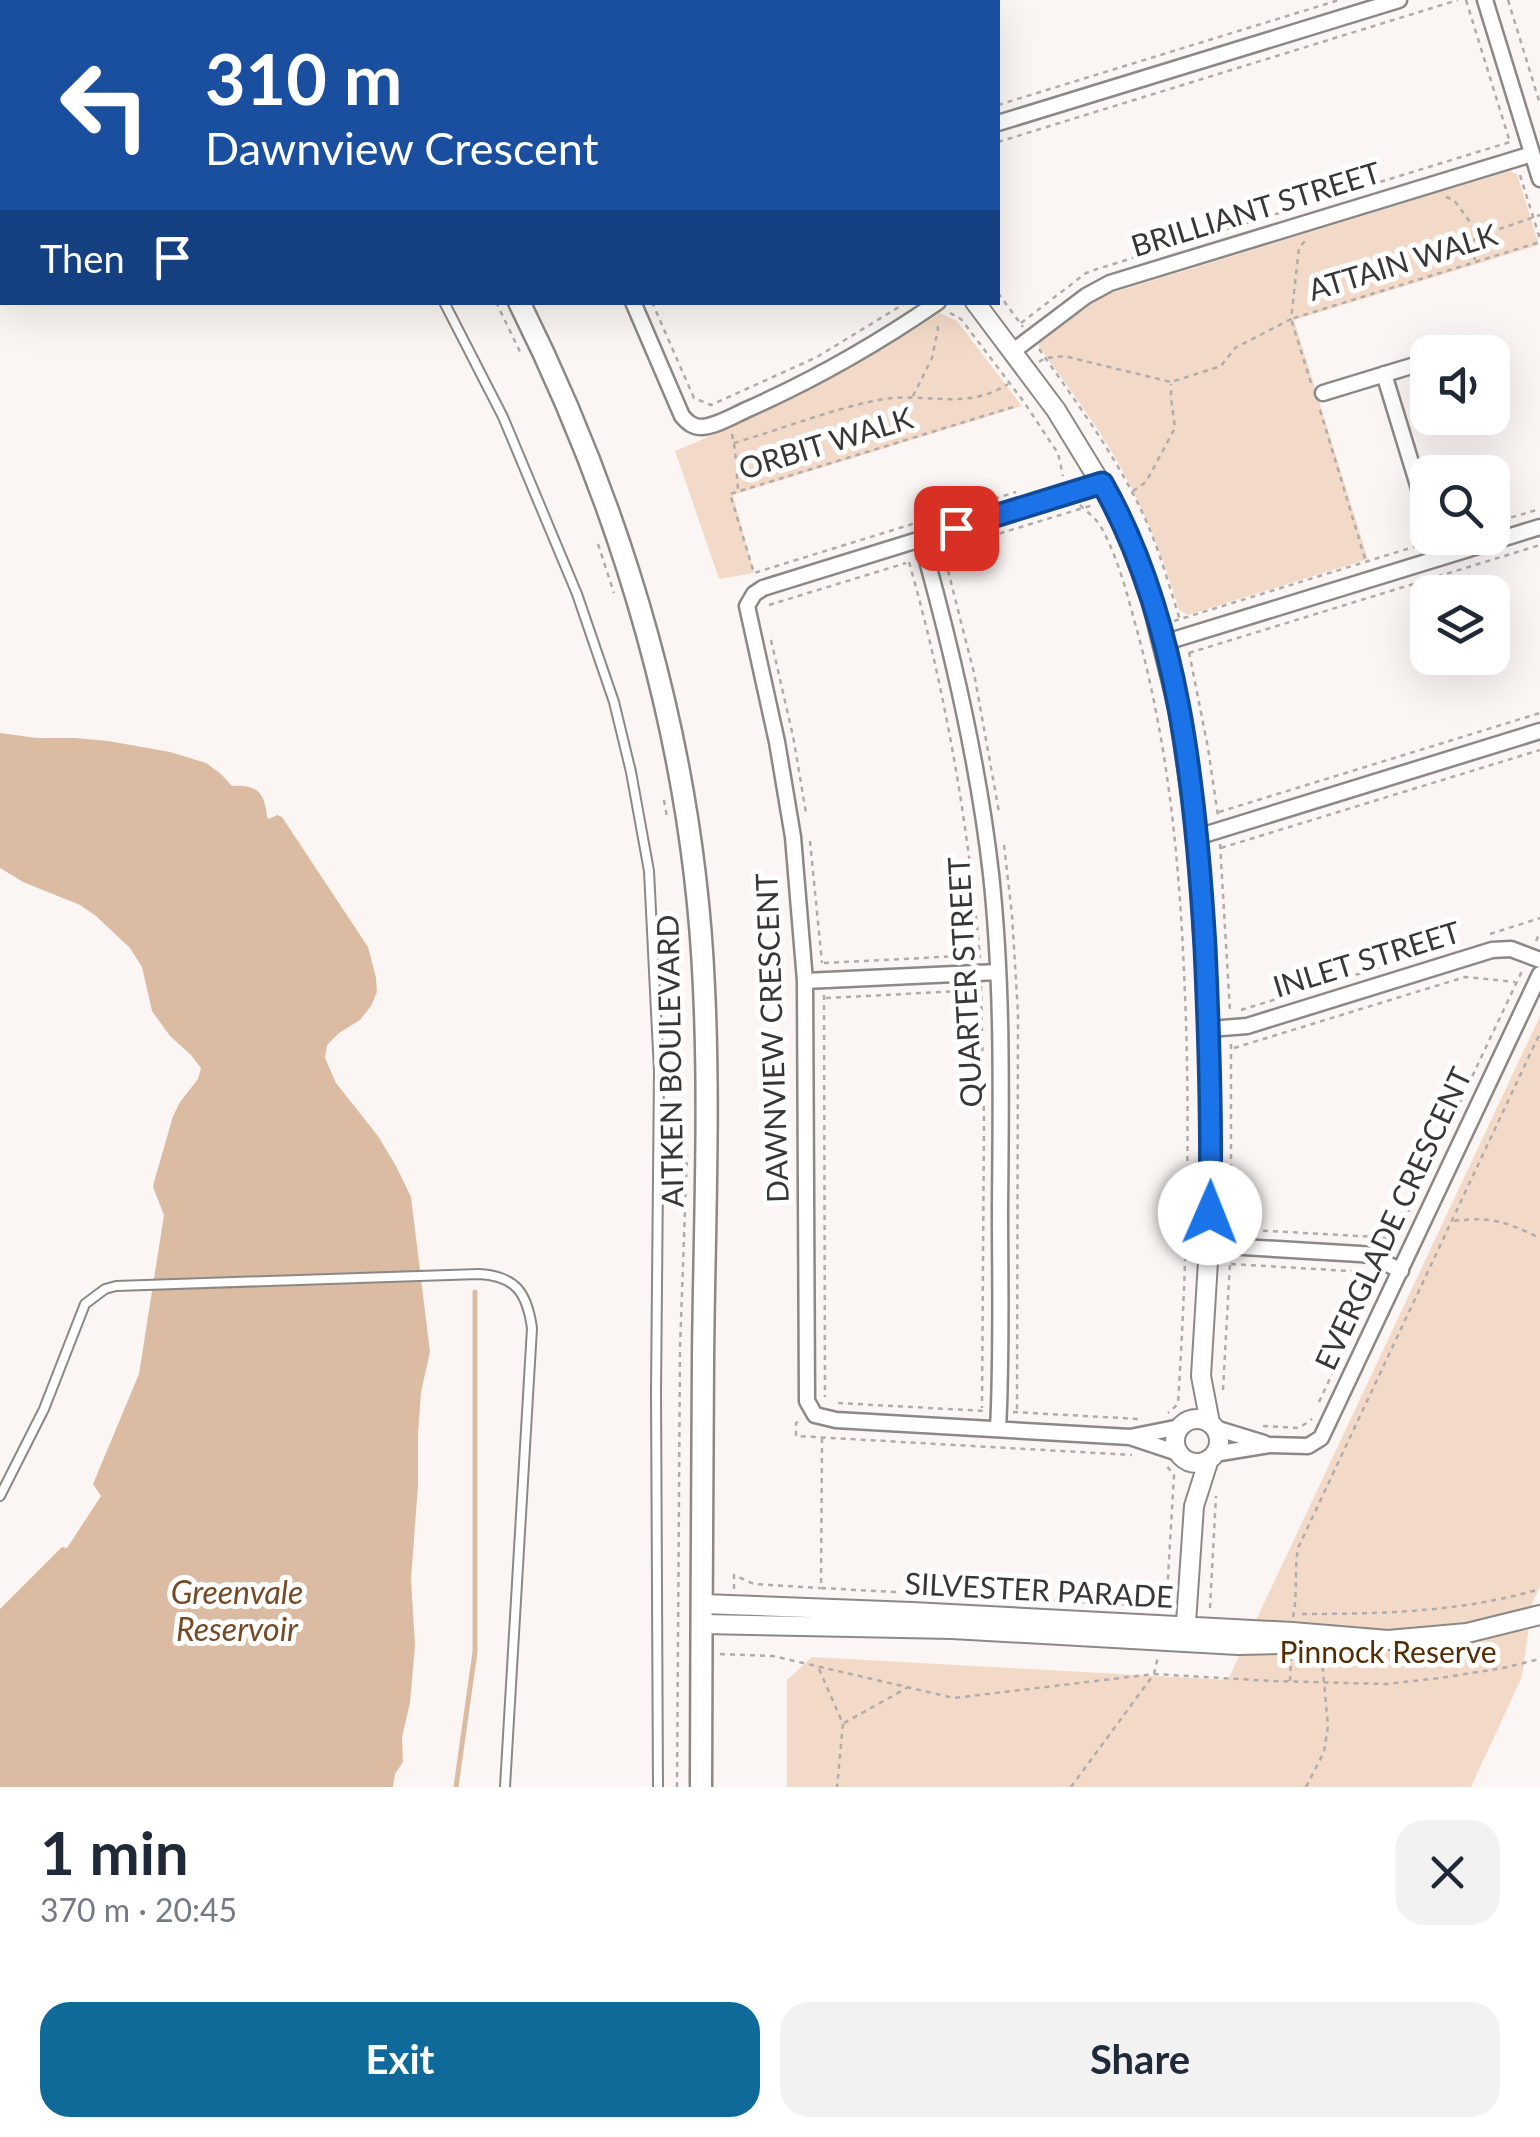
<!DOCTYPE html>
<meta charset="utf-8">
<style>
:root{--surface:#fff;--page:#f2f2f3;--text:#1f2937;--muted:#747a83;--accent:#0f6a9a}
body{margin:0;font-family:Lato,sans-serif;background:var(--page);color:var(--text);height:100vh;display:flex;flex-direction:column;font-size:38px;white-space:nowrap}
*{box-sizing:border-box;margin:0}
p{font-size:32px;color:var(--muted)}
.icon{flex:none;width:55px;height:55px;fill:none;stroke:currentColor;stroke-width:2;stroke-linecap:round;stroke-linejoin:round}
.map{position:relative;height:1787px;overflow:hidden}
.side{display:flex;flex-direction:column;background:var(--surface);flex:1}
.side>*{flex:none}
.guide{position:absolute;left:0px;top:0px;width:1000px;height:305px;box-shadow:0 10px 40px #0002;background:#1a4fa0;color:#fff;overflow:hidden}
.controls{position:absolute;left:1410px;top:335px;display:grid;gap:20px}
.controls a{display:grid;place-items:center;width:100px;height:100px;border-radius:20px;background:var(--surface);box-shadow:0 10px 40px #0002;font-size:50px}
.pin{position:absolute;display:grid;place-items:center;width:85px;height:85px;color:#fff;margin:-42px;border-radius:20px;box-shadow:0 5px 15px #0006}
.me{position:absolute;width:110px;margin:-55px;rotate:1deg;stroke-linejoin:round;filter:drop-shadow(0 0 8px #0008)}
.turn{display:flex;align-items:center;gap:35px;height:210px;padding:0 40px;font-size:45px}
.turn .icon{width:130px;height:130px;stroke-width:2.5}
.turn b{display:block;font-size:70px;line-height:85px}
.then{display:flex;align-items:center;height:95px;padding:0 40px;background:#0003;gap:20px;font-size:38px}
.round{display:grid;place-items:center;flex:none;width:105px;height:105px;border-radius:30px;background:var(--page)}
.summary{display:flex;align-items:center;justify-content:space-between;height:170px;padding:0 40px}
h1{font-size:60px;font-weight:700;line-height:75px}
.cta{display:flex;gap:20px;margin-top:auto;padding:20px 40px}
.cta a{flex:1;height:115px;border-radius:30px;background:var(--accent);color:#fff;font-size:40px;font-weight:700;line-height:115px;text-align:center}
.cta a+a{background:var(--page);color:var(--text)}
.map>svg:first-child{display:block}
</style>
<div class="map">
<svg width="1540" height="1787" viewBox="0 0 1540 1787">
<rect width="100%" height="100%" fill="#fbf6f3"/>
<!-- green -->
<path fill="#f3dac8" d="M 1510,171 L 1517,174 L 1539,245 L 1294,320 L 1368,559 L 1188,615 L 1179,610 C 1163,556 1142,504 1113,454 C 1091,417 1065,382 1039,347 L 1039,343 L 1097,300 L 1109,294 Z
M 940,313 L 957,321 L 1022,406 L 733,495 L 754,573 L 719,579 L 675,451 C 768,412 855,368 940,313 Z
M 1540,1016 L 1540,1586 L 1532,1604 L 1522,1677 L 1471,1787 L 787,1787 L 787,1680 L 812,1657 L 1228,1680 Z"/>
<!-- water -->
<path fill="#dcbba3" d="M 0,733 L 37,738 L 75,738 L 108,741 L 170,752 L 206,763 L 221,774 L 232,786 C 257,784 265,793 267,817 L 269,819 L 277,815 L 282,817 L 368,947 L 376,978 L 377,992 L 371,1006 L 360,1020 L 339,1033 L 327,1045 L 325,1058 L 336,1083 L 378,1136 L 396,1166 L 411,1197 L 430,1352 L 421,1392 L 418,1434 L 418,1486 L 411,1579 L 415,1645 L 410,1703 L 402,1737 L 403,1762 L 395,1774 L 393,1787 L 0,1787 L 0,1609 L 62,1547 L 67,1548 L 101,1496 L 93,1484 L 139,1374 L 164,1215 L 153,1187 L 154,1182 L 173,1116 L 180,1102 L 198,1079 L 201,1068 L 191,1055 L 170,1036 L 152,1011 L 142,967 L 130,948 L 96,916 L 80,905 L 23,882 L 0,868 Z"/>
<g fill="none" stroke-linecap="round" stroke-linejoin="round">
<!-- stream -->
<path stroke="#dcbba3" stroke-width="5" d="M 456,1787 L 475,1652 L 475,1292"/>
<defs>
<path id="service" d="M 254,0 L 256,2
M 444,302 L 503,417 L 577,594 L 614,702 L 631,772 L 649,871 L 659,1071 L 656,1392 L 658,1787
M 0,1496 L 44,1409 L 85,1304 L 105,1289 L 116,1286 L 479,1274 C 516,1276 527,1293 532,1328 L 505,1787"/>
<path id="minor" d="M 450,0 L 452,2
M 1485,0 L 1540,179
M 998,123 L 1399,0
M 633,302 L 682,416 C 688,423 693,427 702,427 C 716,426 733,416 746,410 C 814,380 877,344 938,302
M 1012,352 L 1086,296 L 1110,283 L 1532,154
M 1455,352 L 1457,352
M 1384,374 L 1428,518
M 1323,393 L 1428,361
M 1102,483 L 763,588 L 754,594 L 747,606 L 777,742 L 793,837 L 805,981 L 807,1401 L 815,1415 L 836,1420 L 1130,1437 L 1180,1427
M 1434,538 L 1440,558
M 921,539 C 952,649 978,760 991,874 C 1003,985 1001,1097 1000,1208 C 1000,1282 1002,1356 998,1429
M 1163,643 L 1540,527
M 1197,837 L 1540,731
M 805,981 L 998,972
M 1209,1029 L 1247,1026 L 1492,950 L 1511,949 L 1540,960
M 1209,1245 L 1360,1254 L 1370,1255 L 1401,1271
M 1215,1428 L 1264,1443
M 1130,1437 L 1178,1453
M 1214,1454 L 1269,1445 L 1308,1446 L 1321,1438 L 1540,974"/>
<path id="tertiary" d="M 736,2 L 736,0
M 783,2 L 783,0
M 975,302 L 1056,410 L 1111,500 L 1129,538 L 1152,604 L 1178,708 L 1197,837 L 1209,1029 L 1209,1245 L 1201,1376 L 1210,1423
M1175 1441a22 22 0 1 1 44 0a22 22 0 1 1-44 0Z
M 703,1604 L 912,1612 L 1292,1632 L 1388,1640 L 1467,1633 L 1540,1615
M 703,1624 L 952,1629 L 1238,1645 L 1317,1643
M 1185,1637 L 1194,1506 L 1209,1459"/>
<path id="secondary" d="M 322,0 L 324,2
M 519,302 C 625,515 694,750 704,988 C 710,1112 704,1237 703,1361 C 701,1503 702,1645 701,1787"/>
</defs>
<!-- service casing -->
<use href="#service" stroke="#8c8885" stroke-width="12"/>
<!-- minor casing -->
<use href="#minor" stroke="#8c8885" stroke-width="19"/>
<!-- tertiary casing -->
<use href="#tertiary" stroke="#8c8885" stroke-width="22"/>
<!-- secondary casing -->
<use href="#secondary" stroke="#8c8885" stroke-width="25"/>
<!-- path -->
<path stroke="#b0acaa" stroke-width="2.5" stroke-dasharray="5 5" stroke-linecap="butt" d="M 296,0 L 298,2
M 472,0 L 474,2
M 1466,0 L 1509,139
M 1508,0 L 1540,104
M 697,2 L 705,0
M 816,2 L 824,0
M 998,105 L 1339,0
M 998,142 L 1458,0
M 1520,175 L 1540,239
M 1446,197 L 1454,200 L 1478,233
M 1480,234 L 1485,234 L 1540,215
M 1475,260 L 1471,246 L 1477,235
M 998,293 L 1023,327
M 496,302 L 522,356
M 652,302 L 694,398 L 711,405 L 817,357 L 907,302
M 950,313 L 961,319 L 1024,402 L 1053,446 L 1058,453 L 1063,476
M 1021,323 L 1086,273 L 1097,269 L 1510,142
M 1039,349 C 1077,403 1116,456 1144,516 C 1159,549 1169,585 1180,620
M 1039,362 L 1045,358 L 1064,356 L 1171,382 L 1221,366 L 1235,348 L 1291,319 L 1299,248 L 1305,241
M 1311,383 L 1291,319 L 1540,242
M 913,396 L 932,358 L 938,329 L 937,324
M 1013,407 L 730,494 L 754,573 L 1016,492
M 1320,410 L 1366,562
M 732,434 L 735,450 L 738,490
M 734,443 C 782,429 829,410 878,400 C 925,391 964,412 1008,384
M 1133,491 L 1146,482 L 1175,428 L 1171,398 L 1171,384
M 1080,505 C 1087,512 1096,518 1101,527 C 1119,559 1128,598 1138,634 C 1168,745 1179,857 1184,972 C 1191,1116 1187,1259 1178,1404 L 1168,1413
M 1492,523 L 1540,509
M 598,544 L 614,593
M 942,551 L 1093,505
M 943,551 L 974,673 L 999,812
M 909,562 C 946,692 968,823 980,958
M 769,605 L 906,563
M 1174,621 L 1420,545
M 771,640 L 793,736 L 806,813
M 1189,652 L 1208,748 L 1218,816
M 1189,653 L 1540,545
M 664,800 L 667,817
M 1219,812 L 1540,713
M 810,841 L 822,963
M 1220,844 L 1230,1011
M 1004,845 L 1012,915 L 1018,1013 L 1017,1411
M 1221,848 L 1540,750
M 1490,934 L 1540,918
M 1536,941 L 1540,932
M 824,963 L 980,955
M 981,986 L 984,1121 L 982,1408
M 824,995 L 825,1397
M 826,998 L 981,990
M 1241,1010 L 1410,958
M 1231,1044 L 1231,1231
M 1234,1048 L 1465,977 L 1515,982
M 1454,1221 C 1492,1216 1506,1222 1540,1238
M 1233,1229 L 1395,1238
M 1391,1248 L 1522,971
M 1231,1264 L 1366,1272 L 1372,1282
M 1223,1390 L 1230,1263
M 1319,1402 L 1377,1278
M 838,1403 L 985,1411
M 1013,1412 L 1139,1419
M 798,1422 L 796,1423 L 796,1436 L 1132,1455
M 1263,1426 L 1299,1428 L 1312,1419
M 822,1438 L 821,1588 L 1134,1605
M 734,1589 L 734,1575 L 754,1584 L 820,1588
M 1210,1608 L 1216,1496
M 1164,1609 L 1167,1594 L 1174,1475 L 1166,1465
M 1302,1614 C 1382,1614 1462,1612 1540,1589
M 1293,1617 C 1298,1593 1294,1571 1298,1548 L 1540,1033
M 720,1654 L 773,1656 L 954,1698 L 1154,1674 L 1272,1681 L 1386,1684 L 1440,1678 L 1503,1668 L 1540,1659
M 819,1669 L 843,1724 L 837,1787
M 1290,1681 L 1291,1659
M 844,1723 L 907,1688
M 677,1787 L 680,1348 L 687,1154
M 1071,1787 L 1154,1674 L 1158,1657
M 1306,1787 L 1324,1752 L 1328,1726 L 1322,1660"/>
<!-- service -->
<use href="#service" stroke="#fff" stroke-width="8"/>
<!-- minor -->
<use href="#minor" stroke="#fff" stroke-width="14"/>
<!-- tertiary -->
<use href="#tertiary" stroke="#fff" stroke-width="18"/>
<!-- secondary -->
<use href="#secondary" stroke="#fff" stroke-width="20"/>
</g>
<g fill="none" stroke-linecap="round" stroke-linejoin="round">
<defs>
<path id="route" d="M 956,528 L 1102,483 C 1179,618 1196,794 1205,947 C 1209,1035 1212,1124 1210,1213"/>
</defs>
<!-- route casing -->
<use href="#route" stroke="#114b97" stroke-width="25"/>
<!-- route -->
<use href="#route" stroke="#1a73e8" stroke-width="18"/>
</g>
<g text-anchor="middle" stroke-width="10" stroke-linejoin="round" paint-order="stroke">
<!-- street labels -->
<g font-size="30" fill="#393736" stroke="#fff">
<text transform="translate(1256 210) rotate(-17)" y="10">BRILLIANT STREET</text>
<text transform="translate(1403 263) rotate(-17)" y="10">ATTAIN WALK</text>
<text transform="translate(826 444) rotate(-17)" y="10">ORBIT WALK</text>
<text transform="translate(1367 960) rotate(-17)" y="10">INLET STREET</text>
<text transform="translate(966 982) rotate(-93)" y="10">QUARTER STREET</text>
<text transform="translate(773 1038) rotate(-92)" y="10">DAWNVIEW CRESCENT</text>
<text transform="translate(671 1061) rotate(-91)" y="10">AITKEN BOULEVARD</text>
<text transform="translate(1394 1219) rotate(-65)" y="10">EVERGLADE CRESCENT</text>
<text transform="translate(1039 1591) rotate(3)" y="10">SILVESTER PARADE</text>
</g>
<!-- park labels -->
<g font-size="30" fill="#562c03" stroke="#fff">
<text x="1388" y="1663">Pinnock Reserve</text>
</g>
<!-- water labels -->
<g font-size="32" font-style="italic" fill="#774a26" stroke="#fff">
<text x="237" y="1604">Greenvale<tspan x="237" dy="37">Reservoir</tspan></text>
</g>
</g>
</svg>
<div class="controls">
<a><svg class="icon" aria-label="sound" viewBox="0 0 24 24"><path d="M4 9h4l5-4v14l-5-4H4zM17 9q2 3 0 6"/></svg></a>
<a><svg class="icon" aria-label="search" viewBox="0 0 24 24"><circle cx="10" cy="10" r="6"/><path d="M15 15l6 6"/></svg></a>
<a><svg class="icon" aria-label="layers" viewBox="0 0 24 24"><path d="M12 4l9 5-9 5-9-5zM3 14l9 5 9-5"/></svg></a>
</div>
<div class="pin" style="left:956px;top:528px;background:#d93025"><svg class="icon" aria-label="arrive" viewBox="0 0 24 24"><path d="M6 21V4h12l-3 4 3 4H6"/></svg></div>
<svg class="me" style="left:1210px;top:1213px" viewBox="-20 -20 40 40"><circle r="19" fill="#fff"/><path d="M0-13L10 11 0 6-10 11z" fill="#1a73e8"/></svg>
<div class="guide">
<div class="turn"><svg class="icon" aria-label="left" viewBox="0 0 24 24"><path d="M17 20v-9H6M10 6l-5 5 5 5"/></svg><div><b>310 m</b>Dawnview Crescent</div></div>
<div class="then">Then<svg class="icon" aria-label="arrive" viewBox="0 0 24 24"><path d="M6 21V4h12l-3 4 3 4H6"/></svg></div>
</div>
</div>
<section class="side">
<div class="summary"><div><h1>1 min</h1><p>370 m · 20:45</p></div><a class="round"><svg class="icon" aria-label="close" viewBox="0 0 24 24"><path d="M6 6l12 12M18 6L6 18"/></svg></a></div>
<div class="cta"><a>Exit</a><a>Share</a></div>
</section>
